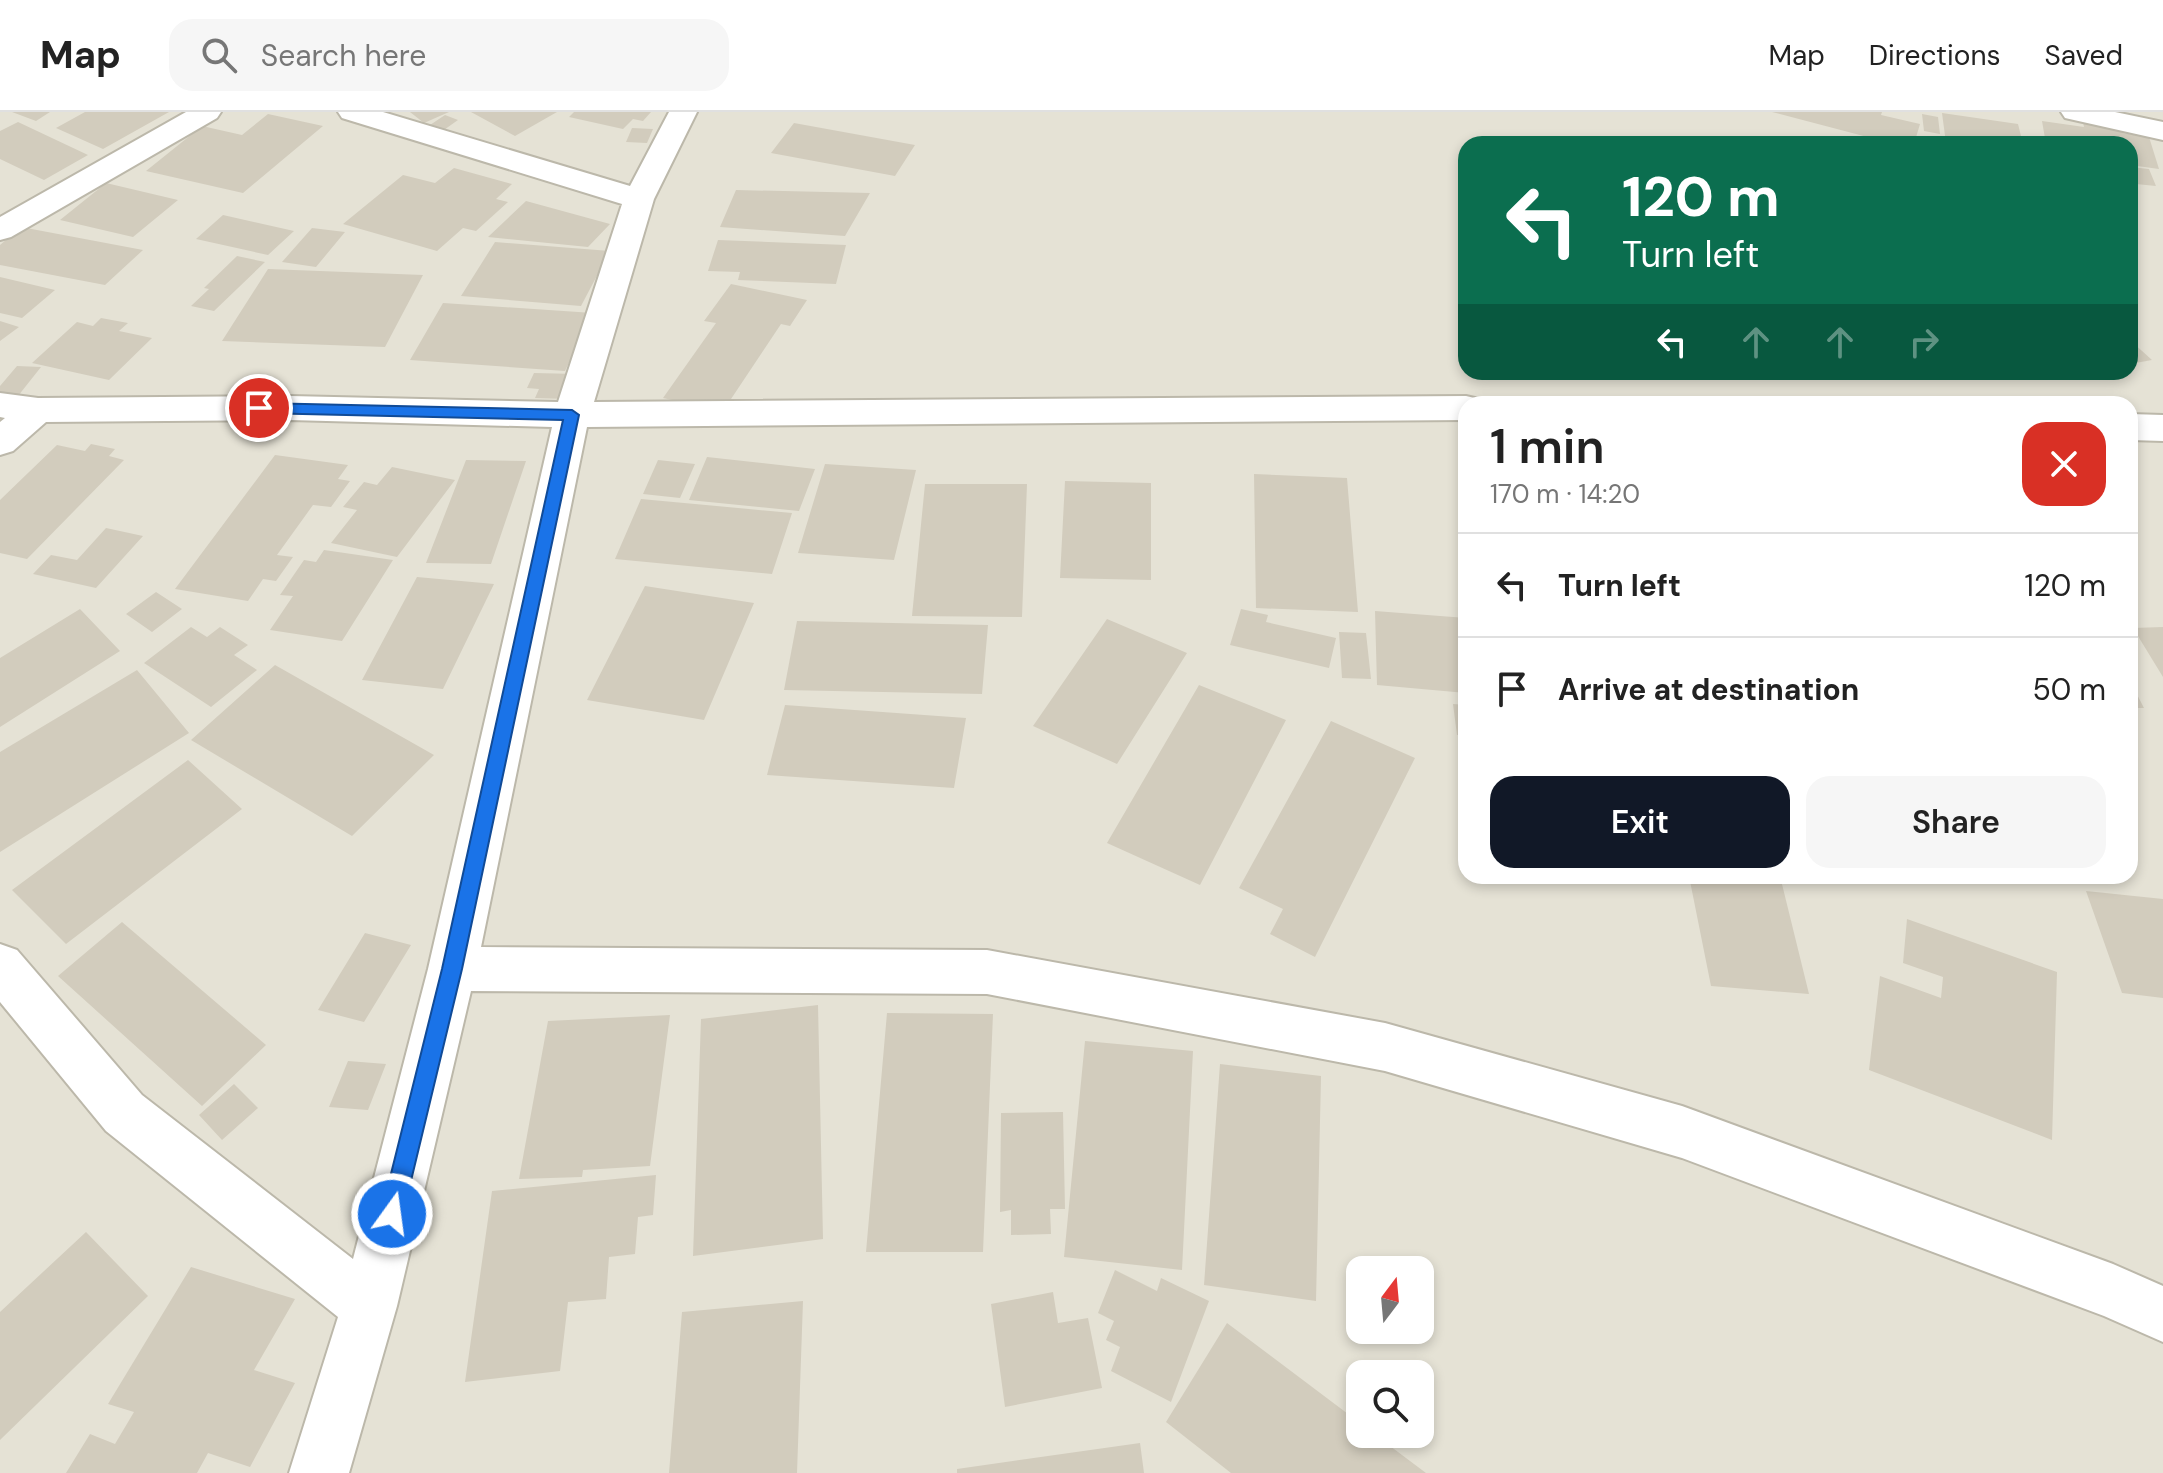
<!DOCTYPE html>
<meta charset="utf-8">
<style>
:root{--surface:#fff;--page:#f6f6f6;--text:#222;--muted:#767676;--line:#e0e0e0;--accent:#111827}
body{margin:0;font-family:"DM Sans",sans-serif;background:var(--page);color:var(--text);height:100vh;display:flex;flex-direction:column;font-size:30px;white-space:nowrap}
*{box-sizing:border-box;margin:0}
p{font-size:26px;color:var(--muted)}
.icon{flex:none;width:44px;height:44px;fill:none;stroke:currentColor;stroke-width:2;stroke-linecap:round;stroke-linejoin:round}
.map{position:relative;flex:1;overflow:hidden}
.details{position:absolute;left:1458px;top:284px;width:680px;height:488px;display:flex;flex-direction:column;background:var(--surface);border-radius:24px;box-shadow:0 4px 12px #0003}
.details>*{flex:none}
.guide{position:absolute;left:1458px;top:24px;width:680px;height:244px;border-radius:24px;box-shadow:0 4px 12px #0003;background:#0b6e4f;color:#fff;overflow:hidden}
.needle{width:52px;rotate:16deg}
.tools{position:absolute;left:1346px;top:1144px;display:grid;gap:16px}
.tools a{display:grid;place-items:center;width:88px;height:88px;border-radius:16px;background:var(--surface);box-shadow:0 4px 12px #0003;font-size:40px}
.pin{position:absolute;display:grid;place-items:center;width:68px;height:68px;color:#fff;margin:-34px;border:4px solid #fff;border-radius:50%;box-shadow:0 2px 8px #0007}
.me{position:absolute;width:88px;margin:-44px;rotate:14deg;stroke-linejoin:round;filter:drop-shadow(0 0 6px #0008)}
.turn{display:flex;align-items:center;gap:28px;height:168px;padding:0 32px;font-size:36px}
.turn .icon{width:104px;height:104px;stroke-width:2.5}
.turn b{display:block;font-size:56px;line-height:68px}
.lanes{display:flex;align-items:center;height:76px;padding:0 32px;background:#0003;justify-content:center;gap:40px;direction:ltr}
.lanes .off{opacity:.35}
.round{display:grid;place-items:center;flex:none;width:84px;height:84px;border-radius:24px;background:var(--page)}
.summary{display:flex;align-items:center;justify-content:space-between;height:136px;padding:0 32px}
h1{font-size:48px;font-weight:600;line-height:60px}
.action{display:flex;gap:16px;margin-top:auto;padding:16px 32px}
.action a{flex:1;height:92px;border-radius:24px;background:var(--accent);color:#fff;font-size:32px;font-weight:600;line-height:92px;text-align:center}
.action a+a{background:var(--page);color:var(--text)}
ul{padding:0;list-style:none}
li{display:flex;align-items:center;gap:24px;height:104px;padding:0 32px;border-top:2px solid var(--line)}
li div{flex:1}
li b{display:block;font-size:30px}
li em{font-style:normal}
header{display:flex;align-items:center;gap:48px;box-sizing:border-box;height:112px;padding:0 40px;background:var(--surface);border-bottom:2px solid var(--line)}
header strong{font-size:38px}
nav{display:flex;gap:44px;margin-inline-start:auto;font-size:28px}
.search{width:560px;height:72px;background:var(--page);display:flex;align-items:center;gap:20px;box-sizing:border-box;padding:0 28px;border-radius:24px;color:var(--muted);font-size:30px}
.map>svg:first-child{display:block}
</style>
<header>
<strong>Map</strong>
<div class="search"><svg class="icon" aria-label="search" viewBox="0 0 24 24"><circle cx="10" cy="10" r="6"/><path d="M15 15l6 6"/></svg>Search here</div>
<nav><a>Map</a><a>Directions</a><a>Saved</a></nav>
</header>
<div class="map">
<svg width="2163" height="1361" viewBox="0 0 2163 1361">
<rect width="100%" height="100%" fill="#f1efe6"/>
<!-- residential -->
<path fill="#e5e2d5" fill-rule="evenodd" d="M 0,0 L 2163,0 L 2163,1361 L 0,1361 ZM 1466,32 L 2130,32 L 2130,260 L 1466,260 ZM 1466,292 L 2130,292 L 2130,764 L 1466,764 ZM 1360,1158 L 1420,1158 L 1420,1218 L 1360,1218 ZM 1360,1262 L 1420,1262 L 1420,1322 L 1360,1322 Z"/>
<!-- building -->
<path fill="#d2ccbd" d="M 12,0 L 50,0 L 36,9 Z
M 85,0 L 169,0 L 103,37 L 56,16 Z
M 410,0 L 449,0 L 424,11 Z
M 471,0 L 557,0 L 515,24 Z
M 574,0 L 651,0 L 643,9 L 633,7 L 623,17 L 569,5 Z
M 1772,0 L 1882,0 L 1881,3 L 1920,12 L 1914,32 L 1894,32 Z
M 1942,1 L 2018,12 L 2023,32 L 1946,31 Z
M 268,2 L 323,14 L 243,81 L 146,59 L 202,14 L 242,23 Z
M 1922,2 L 1938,5 L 1940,22 L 1924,19 Z
M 445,3 L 458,8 L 441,20 L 427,15 Z
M 2042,9 L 2084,15 L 2083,10 L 2121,16 L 2122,21 L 2149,25 L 2159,57 L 2130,53 L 2130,32 L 2046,32 Z
M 18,10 L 88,43 L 44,68 L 0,47 L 0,19 Z
M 794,11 L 915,33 L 895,64 L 771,41 Z
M 632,16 L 653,17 L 647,31 L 626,30 Z
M 2130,55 L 2149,57 L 2156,74 L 2136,72 Z
M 454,56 L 512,72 L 496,87 L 508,90 L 476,119 L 463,116 L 437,139 L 343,112 L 403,63 L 435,71 Z
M 106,71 L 178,88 L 133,125 L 60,108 Z
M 736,78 L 870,81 L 845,124 L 720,115 Z
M 526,89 L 610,112 L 588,135 L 488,125 Z
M 223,103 L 294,119 L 268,143 L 196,127 Z
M 21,115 L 143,138 L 105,173 L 0,153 L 0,133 Z
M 312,116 L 345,120 L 316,155 L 282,150 Z
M 718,128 L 846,133 L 836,172 L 738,168 L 740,160 L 708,159 Z
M 495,130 L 610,139 L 581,194 L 461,184 Z
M 237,144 L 265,150 L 214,199 L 191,194 L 209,177 L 204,176 Z
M 268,157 L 423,163 L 385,235 L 222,229 Z
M 0,165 L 55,178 L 22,206 L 0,201 Z
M 731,172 L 807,188 L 790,214 L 781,212 L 723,299 L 663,286 L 716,211 L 704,209 Z
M 443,191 L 593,201 L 565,259 L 410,248 Z
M 101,206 L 128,211 L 119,219 L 152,226 L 109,268 L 32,251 L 77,210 L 93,214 Z
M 0,209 L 19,215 L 0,229 Z
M 2130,221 L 2137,227 L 2131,229 L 2152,248 L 2130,252 Z
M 17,254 L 41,255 L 18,284 L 0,283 L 0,274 Z
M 534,261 L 577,262 L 567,287 L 535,286 L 539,277 L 527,276 Z
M 91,332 L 115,337 L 109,344 L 124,348 L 27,447 L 0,441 L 0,388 L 57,333 L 85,339 Z
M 275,343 L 348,353 L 338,367 L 350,369 L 331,395 L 313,393 L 277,443 L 293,445 L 276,469 L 263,467 L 248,489 L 175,477 Z
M 707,345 L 815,357 L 799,399 L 689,388 Z
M 466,348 L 526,349 L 491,452 L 426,451 Z
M 658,348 L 695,352 L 680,386 L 643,382 Z
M 825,352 L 916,358 L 894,448 L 798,441 Z
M 392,355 L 455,368 L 397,445 L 331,431 L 357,398 L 343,395 L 364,370 L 377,373 Z
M 1254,362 L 1347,366 L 1358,500 L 1256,496 Z
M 1065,369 L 1151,371 L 1151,468 L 1060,466 Z
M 925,372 L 1027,372 L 1022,505 L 912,504 Z
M 641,387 L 792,401 L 772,462 L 615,447 Z
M 106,416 L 143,424 L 96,476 L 33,462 L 51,443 L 77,448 Z
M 324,438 L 393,448 L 342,529 L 270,518 L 293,484 L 280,483 L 304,448 L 316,450 Z
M 417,465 L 494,472 L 443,577 L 362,568 Z
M 645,474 L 754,491 L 704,608 L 587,588 Z
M 156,480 L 182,497 L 152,520 L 126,502 Z
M 80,497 L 120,539 L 0,615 L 0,546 Z
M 1241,497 L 1268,503 L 1266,510 L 1336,526 L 1329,556 L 1230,533 Z
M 1375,499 L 1466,506 L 1466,581 L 1377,573 Z
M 1107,507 L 1187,541 L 1117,652 L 1033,614 Z
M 797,509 L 988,513 L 982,582 L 784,578 Z
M 191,515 L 207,525 L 220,515 L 248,533 L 234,543 L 257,558 L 211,595 L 144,551 Z
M 2163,515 L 2163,565 L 2133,516 Z
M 1339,520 L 1366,521 L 1371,567 L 1342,566 Z
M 275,553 L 434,643 L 352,724 L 191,628 Z
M 137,558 L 189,621 L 0,740 L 0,640 Z
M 2130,569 L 2144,596 L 2130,596 Z
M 1199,573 L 1286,608 L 1200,773 L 1107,731 Z
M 1453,592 L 1466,593 L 1466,623 L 1457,623 Z
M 785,593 L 966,606 L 954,676 L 767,663 Z
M 1331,609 L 1415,646 L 1315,845 L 1270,822 L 1283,797 L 1239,776 Z
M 188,648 L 242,697 L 66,832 L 12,778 Z
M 1689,764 L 1780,764 L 1809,882 L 1711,874 Z
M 2086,779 L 2163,787 L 2163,886 L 2122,881 Z
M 1907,807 L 2057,860 L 2052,1028 L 1869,958 L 1880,864 L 1941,886 L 1943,865 L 1903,851 Z
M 122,810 L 266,933 L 202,994 L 58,864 Z
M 365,821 L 411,833 L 364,910 L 318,898 Z
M 818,893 L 823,1127 L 693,1144 L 701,907 Z
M 887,901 L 993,902 L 983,1140 L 866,1140 Z
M 670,903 L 650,1054 L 583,1058 L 582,1065 L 519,1067 L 548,909 Z
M 1085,929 L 1193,939 L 1182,1158 L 1064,1145 Z
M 348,949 L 386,952 L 368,998 L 329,995 Z
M 1220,952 L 1321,964 L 1316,1189 L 1204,1173 Z
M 234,972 L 258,996 L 222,1028 L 199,1003 Z
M 1063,1000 L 1065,1097 L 1050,1097 L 1051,1122 L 1011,1123 L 1011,1098 L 1000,1100 L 1001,1001 Z
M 656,1063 L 653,1103 L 638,1105 L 635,1142 L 609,1145 L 606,1187 L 568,1190 L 560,1259 L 465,1270 L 492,1079 Z
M 86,1120 L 148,1184 L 0,1328 L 0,1200 Z
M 191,1155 L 295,1187 L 254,1258 L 295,1271 L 250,1355 L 208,1341 L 197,1361 L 66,1361 L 90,1322 L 115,1332 L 134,1300 L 108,1292 Z
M 1115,1158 L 1157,1179 L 1161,1166 L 1209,1189 L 1171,1290 L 1111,1259 L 1120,1235 L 1106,1228 L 1114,1209 L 1098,1201 Z
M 1053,1180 L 1058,1211 L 1088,1206 L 1102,1276 L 1005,1295 L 991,1192 Z
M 803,1189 L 797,1361 L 669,1361 L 682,1200 Z
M 1227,1211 L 1360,1311 L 1360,1322 L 1374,1322 L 1426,1361 L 1231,1361 L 1166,1310 Z
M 1140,1331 L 1144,1361 L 957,1361 L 957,1357 Z"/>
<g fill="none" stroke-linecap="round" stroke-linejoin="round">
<defs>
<path id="street" d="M 186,0 L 221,0 L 217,6 L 11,125 L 0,128 L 0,105 Z
M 338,0 L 383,0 L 630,74 L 669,0 L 697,0 L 654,87 L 594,290 L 1466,284 L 1479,287 L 1481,292 L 1466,292 L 1466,308 L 587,315 L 481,835 L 987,838 L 1385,911 L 1682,994 L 2113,1152 L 2163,1174 L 2163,1230 L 2104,1204 L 1682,1046 L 1385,959 L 987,882 L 471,879 L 397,1194 L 349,1361 L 289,1361 L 338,1205 L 106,1019 L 0,890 L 0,832 L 17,838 L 142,983 L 353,1147 L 428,857 L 552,315 L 290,308 L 46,310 L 13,339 L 0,343 L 0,310 L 5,306 L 0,305 L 0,281 L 38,286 L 290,284 L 558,290 L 622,92 L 342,6 Z
M 2061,0 L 2115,0 L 2163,10 L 2163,28 L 2065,6 Z
M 2130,302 L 2163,303 L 2163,329 L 2130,328 Z"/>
</defs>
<!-- street casing -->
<use href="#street" stroke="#bcb8aa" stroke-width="4"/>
<!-- street -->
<use href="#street" fill="#fff" fill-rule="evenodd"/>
</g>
<!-- route -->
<path fill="#1a73e8" stroke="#114b97" stroke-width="2" d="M 259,291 L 572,298 L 579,303 L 462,857 L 403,1102 L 399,1110 L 392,1113 L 384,1110 L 381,1102 L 442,857 L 563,308 L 259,301 L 251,296 Z"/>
</svg>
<div class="tools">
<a><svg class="needle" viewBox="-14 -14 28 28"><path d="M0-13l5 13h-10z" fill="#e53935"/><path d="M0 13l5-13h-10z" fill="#767676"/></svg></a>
<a><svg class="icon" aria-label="search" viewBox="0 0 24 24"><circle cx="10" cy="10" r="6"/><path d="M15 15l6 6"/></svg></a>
</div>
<div class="pin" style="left:259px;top:296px;background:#d93025"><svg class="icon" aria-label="arrive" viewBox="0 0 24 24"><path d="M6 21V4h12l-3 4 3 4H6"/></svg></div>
<svg class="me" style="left:392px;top:1102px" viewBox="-20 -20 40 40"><circle r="17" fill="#1a73e8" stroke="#fff" stroke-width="3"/><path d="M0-11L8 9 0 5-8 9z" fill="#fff"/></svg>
<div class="guide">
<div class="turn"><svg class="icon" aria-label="left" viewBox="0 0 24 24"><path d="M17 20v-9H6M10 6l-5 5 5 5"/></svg><div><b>120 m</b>Turn left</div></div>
<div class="lanes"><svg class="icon" aria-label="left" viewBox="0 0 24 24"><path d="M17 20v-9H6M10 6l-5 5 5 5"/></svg><svg class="icon off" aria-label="ahead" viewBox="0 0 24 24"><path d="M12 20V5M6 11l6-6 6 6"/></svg><svg class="icon off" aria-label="ahead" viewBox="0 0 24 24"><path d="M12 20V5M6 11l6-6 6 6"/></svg><svg class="icon off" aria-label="right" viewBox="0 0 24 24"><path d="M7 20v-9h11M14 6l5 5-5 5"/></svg></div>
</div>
<section class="details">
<div class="summary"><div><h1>1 min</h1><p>170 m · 14:20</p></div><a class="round" style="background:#d93025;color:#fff"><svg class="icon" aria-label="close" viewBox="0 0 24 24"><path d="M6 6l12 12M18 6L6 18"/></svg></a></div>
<ul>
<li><svg class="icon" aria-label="left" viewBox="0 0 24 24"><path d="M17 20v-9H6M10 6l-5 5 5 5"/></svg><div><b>Turn left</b></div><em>120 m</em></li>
<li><svg class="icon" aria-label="arrive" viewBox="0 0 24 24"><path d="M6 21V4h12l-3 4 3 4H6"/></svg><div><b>Arrive at destination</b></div><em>50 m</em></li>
</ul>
<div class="action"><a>Exit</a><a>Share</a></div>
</section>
</div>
